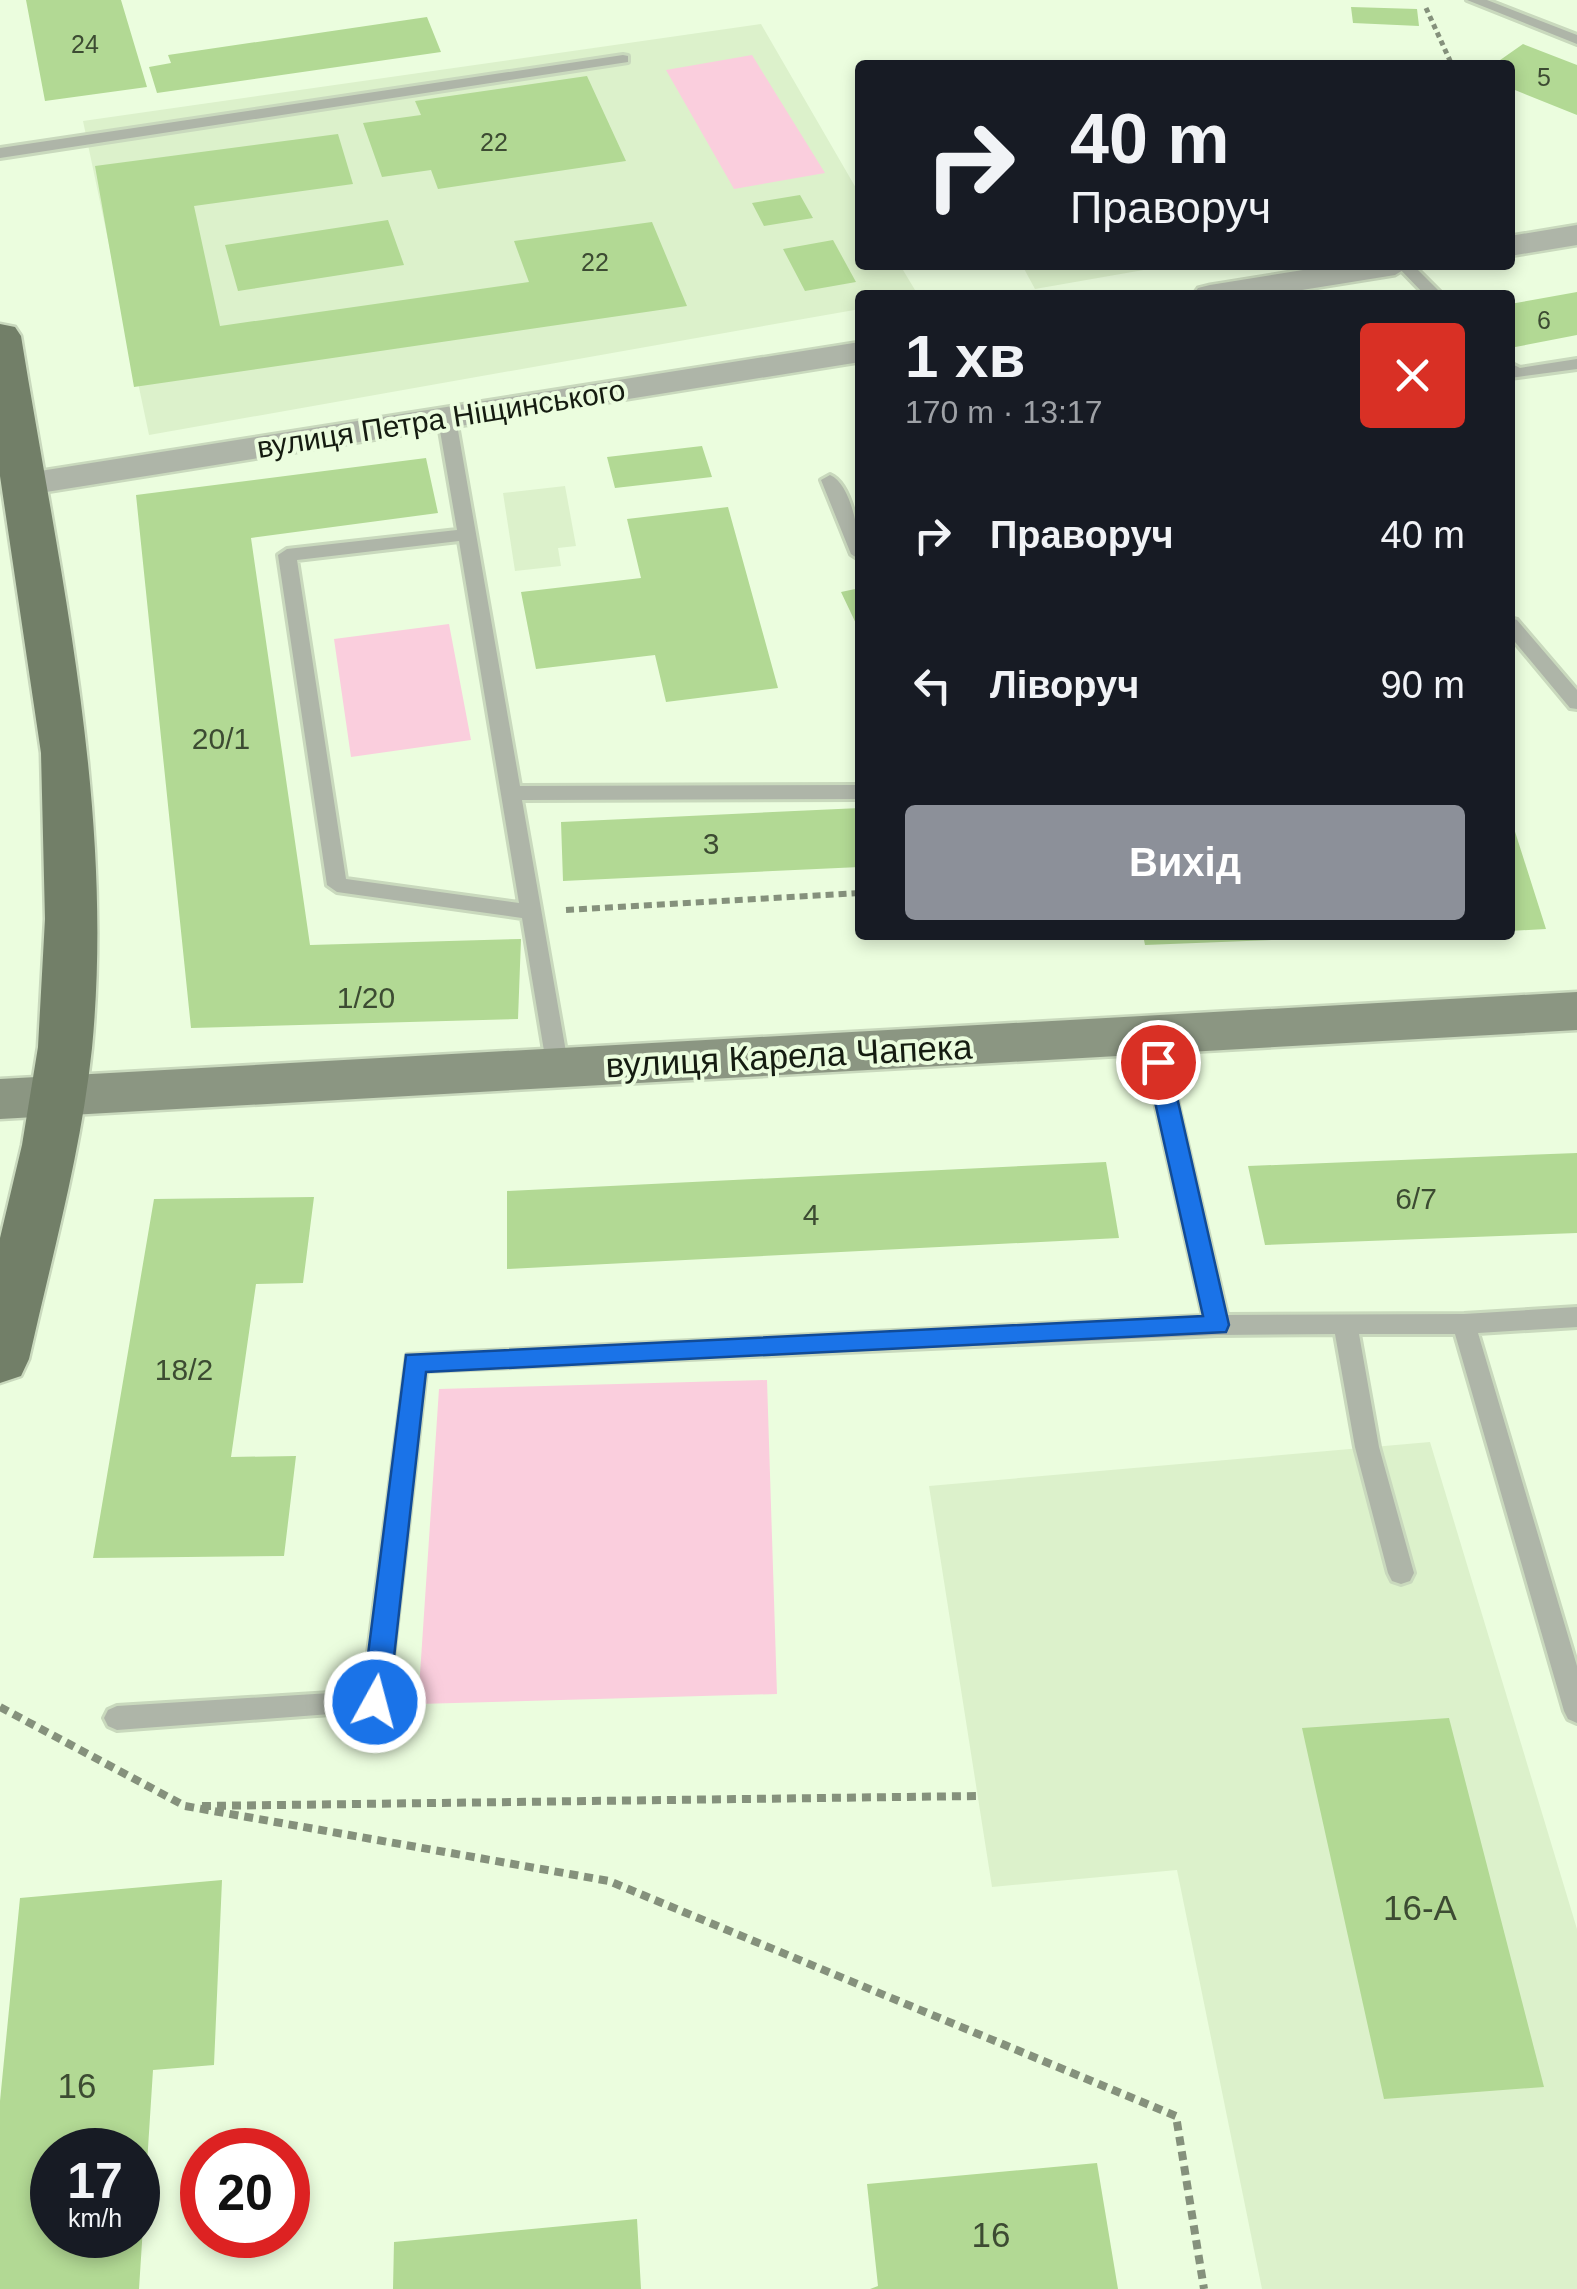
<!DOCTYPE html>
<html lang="uk">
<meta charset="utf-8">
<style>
:root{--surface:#171b24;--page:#242831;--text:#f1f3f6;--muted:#9ea1a6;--accent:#8c9099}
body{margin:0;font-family:Arial,sans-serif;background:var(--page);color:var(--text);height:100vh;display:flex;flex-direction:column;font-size:38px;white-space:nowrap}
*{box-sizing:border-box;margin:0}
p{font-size:32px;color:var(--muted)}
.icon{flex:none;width:55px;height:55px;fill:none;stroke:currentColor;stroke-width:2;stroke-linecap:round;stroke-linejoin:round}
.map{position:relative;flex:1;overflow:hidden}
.details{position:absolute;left:855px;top:290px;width:660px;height:650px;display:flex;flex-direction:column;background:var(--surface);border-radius:10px;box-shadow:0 5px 15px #0003}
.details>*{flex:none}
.banner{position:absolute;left:855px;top:60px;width:660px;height:210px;border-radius:10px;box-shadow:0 5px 15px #0003;background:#171b24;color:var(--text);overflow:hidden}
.speed{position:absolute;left:30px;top:2128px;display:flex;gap:20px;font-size:50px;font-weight:700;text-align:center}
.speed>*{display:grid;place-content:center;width:130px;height:130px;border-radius:50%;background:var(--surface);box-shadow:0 5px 15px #0003;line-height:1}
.speed small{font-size:25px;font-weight:400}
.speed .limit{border:15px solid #d22;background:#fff;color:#111}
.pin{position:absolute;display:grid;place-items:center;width:85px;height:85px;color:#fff;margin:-42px;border:5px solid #fff;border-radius:50%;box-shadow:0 2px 10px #0007}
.me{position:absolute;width:110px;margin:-55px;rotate:7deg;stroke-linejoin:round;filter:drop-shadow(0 0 8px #0008)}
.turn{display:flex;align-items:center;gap:35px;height:210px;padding:0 50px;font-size:45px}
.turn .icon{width:130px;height:130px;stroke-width:2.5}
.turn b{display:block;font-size:70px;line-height:85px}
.round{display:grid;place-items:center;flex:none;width:105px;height:105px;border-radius:10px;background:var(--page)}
.headline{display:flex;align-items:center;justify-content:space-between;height:170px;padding:0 50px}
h1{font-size:60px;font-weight:600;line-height:75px}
.button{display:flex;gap:20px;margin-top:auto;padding:20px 50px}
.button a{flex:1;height:115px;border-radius:10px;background:var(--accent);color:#fff;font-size:40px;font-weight:600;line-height:115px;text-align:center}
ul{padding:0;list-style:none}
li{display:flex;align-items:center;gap:30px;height:150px;padding:0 50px}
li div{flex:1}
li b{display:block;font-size:38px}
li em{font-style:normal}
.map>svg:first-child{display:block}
</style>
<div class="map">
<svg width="1577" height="2289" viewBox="0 0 1577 2289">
<rect width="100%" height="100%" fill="#ebfdde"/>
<!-- built -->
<path fill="#dcf1cb" d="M 761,24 L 860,195 L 860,265 L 900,265 L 918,295 L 860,295 L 860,309 L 149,435 L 83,121 Z
M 1022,265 L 1172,265 L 1035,289 Z
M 565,486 L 576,546 L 558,548 L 561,566 L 515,571 L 503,493 Z
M 1430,1442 L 1577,1929 L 1577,2289 L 1262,2289 L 1177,1870 L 992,1887 L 929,1486 Z"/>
<!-- green -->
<path fill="#facedd" d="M 752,55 L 825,173 L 734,189 L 666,70 Z
M 449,624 L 471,740 L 351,757 L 334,639 Z
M 767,1380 L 777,1694 L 418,1704 L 439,1389 Z"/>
<!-- building -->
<path fill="#b2d994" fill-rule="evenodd" d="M 26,0 L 121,0 L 147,87 L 45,101 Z
M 1351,7 L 1417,9 L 1419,26 L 1353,23 Z
M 427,17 L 441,52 L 157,93 L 149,67 L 171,63 L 168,55 Z
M 1523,44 L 1577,65 L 1577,115 L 1510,88 L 1510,65 L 1493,65 Z
M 587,76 L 626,161 L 438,189 L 431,170 L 382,177 L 363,123 L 421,115 L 415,101 Z
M 338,134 L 353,184 L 194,206 L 220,326 L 529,282 L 514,241 L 652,222 L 687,306 L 134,387 L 95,166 Z
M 800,195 L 813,218 L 764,226 L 752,203 Z
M 388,220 L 404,265 L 238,291 L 225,245 Z
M 833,240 L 856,282 L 805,291 L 783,249 Z
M 1577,292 L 1577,335 L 1510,348 L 1510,304 Z
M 702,446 L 712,477 L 615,488 L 607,457 Z
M 426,458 L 438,513 L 251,538 L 310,945 L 521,939 L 518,1019 L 191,1028 L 136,495 Z
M 728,507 L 778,688 L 666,702 L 655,655 L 536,669 L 521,592 L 641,578 L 627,519 Z
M 860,588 L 860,632 L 841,592 Z
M 860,808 L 860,867 L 563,881 L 561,822 Z
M 1510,819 L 1511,819 L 1546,929 L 1510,931 Z
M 1143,935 L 1324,935 L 1324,938 L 1145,945 Z
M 1577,1153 L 1577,1233 L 1265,1245 L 1248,1166 Z
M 1106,1162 L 1119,1238 L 507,1269 L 507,1191 Z
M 314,1197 L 303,1283 L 256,1284 L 231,1457 L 296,1456 L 284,1556 L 93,1558 L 154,1199 Z
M 1449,1718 L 1544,2087 L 1384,2099 L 1302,1728 Z
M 222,1880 L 214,2065 L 153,2070 L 139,2289 L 0,2289 L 0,2101 L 20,1898 ZM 52,2150 L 138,2150 L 138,2235 L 52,2235 Z
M 1097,2163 L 1118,2289 L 870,2289 L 878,2286 L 867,2184 Z
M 637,2219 L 641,2289 L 393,2289 L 394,2242 Z"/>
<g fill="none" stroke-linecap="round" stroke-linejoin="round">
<defs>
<path id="lane" d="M 1467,0 L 1487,0 L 1577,35 L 1577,44 Z
M 623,55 L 628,56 L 628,62 L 0,158 L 0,148 Z
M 1396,265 L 1413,265 L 1443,295 L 1425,295 Z
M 1577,359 L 1577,369 L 1510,378 L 1510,363 L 1520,368 Z
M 447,414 L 456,419 L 520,786 L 860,785 L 860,799 L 522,800 L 569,1069 L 558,1077 L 547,1069 L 522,918 L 337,892 L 327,885 L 278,555 L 287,549 L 457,530 L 438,419 ZM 459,541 L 519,903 L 346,879 L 297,560 Z
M 830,475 C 852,484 860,537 860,560 L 851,554 L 821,480 Z
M 1510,618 L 1517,620 L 1577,690 L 1577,709 L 1570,708 L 1510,636 Z
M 1151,1027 L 1162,1035 L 1227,1315 L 1464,1314 L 1577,1307 L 1577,1327 L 1478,1333 L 1577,1666 L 1577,1723 L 1568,1719 L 1564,1711 L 1455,1334 L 1359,1334 L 1379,1447 L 1414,1573 L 1410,1581 L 1401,1584 L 1392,1581 L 1388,1573 L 1355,1447 L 1335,1334 L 1217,1335 L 426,1371 L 388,1702 L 384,1710 L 117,1730 L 108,1726 L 104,1718 L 108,1710 L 117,1706 L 363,1691 L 407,1355 L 1203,1316 L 1140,1035 Z"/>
<path id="street" d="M 1577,225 L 1577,245 L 1510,256 L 1510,236 Z
M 1334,265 L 1411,265 L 1395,275 L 1271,295 L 1193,295 L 1198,288 L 1210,285 Z
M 860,342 L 860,362 L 21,496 L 8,493 L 3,485 L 8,477 L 21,474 Z"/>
<path id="secondary" d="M 1577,992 L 1577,1030 L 0,1119 L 0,1079 Z"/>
<path id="primary" d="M 0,324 L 15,327 L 21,336 C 59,571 115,809 92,1048 C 81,1153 52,1256 29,1359 L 21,1376 L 0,1383 L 0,1238 L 22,1145 L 38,1047 L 45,919 L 41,753 L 0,476 Z"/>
</defs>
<!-- lane casing -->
<use href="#lane" stroke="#c9d9bd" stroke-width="6"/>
<!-- street casing -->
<use href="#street" stroke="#c9d9bd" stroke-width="5"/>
<!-- secondary casing -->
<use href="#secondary" stroke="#c9d9bd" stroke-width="5"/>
<!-- primary casing -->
<use href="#primary" stroke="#c9d9bd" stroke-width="5"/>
<!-- path-far2 -->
<path stroke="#85917c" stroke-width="5" stroke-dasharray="5 4" stroke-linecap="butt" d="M 1426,8 L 1452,65"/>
<!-- path-far1 -->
<path stroke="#85917c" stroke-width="6" stroke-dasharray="8 5" stroke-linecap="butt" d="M 566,910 L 860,893"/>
<!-- path -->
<path stroke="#85917c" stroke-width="8" stroke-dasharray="9 6" stroke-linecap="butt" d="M 0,1707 L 185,1806 L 609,1881 L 1176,2116 L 1204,2289
M 202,1806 L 977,1796"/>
<!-- lane -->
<use href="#lane" fill="#aeb5a8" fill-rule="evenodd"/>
<!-- street -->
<use href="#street" fill="#aeb5a8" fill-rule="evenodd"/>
<!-- secondary -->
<use href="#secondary" fill="#8b9682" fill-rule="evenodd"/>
<!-- primary -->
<use href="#primary" fill="#727f68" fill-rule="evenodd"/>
</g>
<!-- route -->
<path fill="#1a73e8" stroke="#114b97" stroke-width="2.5" d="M 1158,1053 L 1169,1062 L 1229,1325 L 1226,1332 L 426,1372 L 389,1702 L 385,1710 L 375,1714 L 366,1710 L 362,1702 L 406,1355 L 1203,1316 L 1146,1062 Z"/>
<g text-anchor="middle" stroke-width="8" stroke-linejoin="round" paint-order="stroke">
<!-- far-number labels -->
<g font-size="25" fill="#3c4b32">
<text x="85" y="53">24</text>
<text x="1544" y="86">5</text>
<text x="494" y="151">22</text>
<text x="595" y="271">22</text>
<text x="1544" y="329">6</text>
</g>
<!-- far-street labels -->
<g font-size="30" fill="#151c11" stroke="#ebfdde">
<text transform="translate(441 419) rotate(-9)" y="10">вулиця Петра Ніщинського</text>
</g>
<!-- number labels -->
<g font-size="30" fill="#3c4b32">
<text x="221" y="749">20/1</text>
<text x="711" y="854">3</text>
<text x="366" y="1008">1/20</text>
<text x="1416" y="1209">6/7</text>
<text x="811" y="1225">4</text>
<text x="184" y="1380">18/2</text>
</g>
<!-- street labels -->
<g font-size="35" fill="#151c11" stroke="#ebfdde">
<text transform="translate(789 1056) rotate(-3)" y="12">вулиця Карела Чапека</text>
</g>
<!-- near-number labels -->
<g font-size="35" fill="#3c4b32">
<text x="1420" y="1920">16-А</text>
<text x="77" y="2098">16</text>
<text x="991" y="2247">16</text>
</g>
</g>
</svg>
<div class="speed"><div>17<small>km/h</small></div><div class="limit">20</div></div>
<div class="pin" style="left:1158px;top:1062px;background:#d93025"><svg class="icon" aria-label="arrive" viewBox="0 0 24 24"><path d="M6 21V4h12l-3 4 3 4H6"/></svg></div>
<svg class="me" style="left:375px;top:1702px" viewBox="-20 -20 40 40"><circle r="17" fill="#1a73e8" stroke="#fff" stroke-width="3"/><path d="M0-11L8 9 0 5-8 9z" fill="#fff"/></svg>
<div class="banner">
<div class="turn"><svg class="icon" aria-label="right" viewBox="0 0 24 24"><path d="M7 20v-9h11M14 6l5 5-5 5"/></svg><div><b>40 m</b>Праворуч</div></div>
</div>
<section class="details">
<div class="headline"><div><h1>1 хв</h1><p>170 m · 13:17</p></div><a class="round" style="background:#d93025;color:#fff"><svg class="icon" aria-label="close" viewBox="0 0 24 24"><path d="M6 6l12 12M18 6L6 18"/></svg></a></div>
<ul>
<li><svg class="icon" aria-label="right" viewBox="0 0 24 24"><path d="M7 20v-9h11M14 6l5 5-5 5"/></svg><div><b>Праворуч</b></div><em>40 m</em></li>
<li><svg class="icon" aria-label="left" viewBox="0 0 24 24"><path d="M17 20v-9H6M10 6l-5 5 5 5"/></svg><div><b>Ліворуч</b></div><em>90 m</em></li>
</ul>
<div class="button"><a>Вихід</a></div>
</section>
</div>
